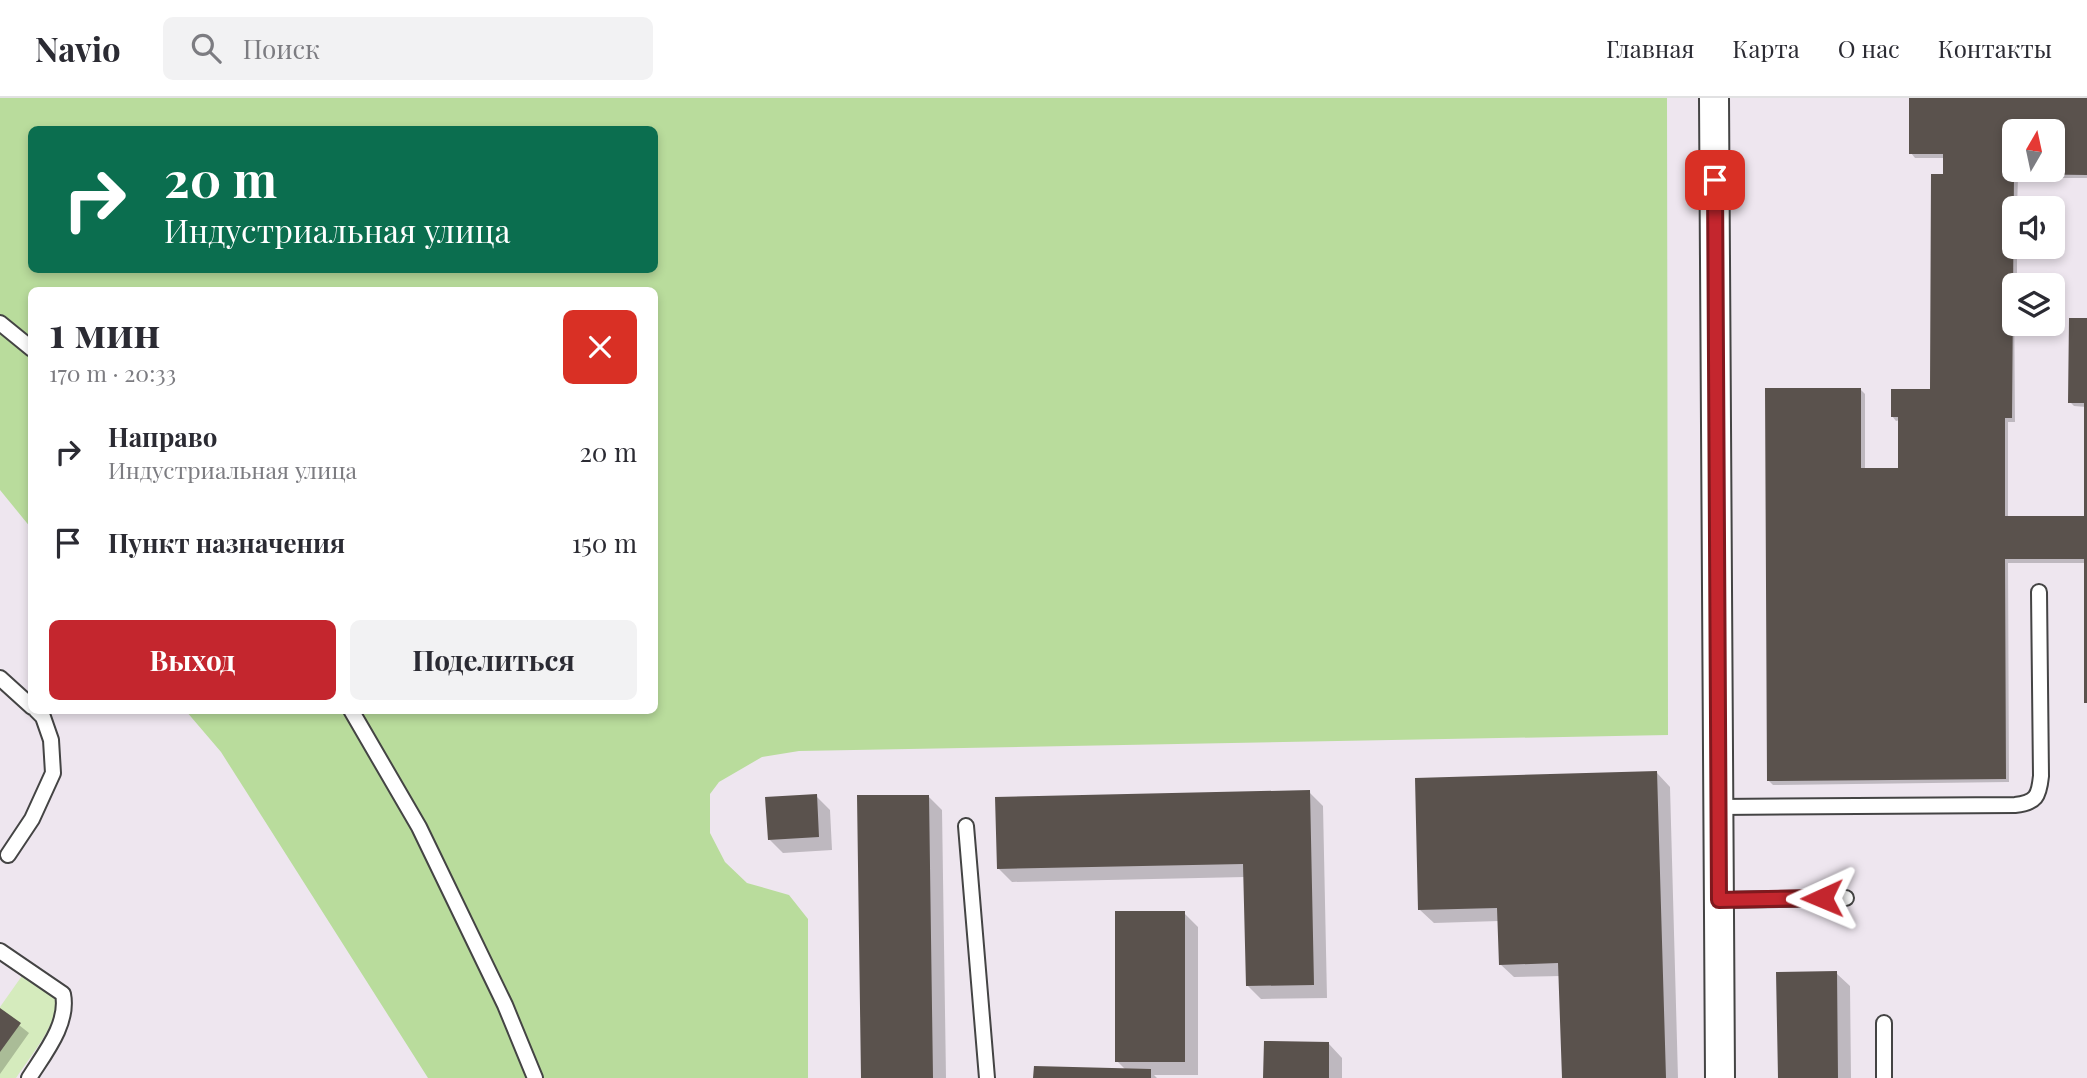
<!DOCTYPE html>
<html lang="ru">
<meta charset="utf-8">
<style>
:root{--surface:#fff;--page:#f2f2f3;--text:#2b2b33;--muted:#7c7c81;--line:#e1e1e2;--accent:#c4262e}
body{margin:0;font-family:"Playfair Display",serif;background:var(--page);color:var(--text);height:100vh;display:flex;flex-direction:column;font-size:26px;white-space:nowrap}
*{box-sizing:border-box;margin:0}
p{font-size:23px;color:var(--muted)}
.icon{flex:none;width:38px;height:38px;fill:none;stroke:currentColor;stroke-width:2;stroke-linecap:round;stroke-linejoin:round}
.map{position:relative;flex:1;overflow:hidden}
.drawer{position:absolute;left:28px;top:189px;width:630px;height:427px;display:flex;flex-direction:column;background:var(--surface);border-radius:10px;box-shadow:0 4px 10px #0003}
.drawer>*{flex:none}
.guide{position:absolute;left:28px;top:28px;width:630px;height:147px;border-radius:10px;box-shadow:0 4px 10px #0003;background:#0b6e4f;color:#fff;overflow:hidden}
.needle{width:46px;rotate:9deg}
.controls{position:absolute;left:2002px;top:21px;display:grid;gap:14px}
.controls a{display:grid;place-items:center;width:63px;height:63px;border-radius:10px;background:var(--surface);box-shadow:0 4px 10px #0003;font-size:35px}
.pin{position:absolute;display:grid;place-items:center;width:60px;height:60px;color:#fff;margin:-30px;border-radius:14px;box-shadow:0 4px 10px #0006}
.me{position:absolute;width:77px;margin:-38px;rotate:269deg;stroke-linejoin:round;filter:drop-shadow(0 0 5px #0008)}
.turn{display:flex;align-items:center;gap:24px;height:147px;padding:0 21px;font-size:32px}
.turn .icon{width:91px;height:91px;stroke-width:2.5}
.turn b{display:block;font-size:49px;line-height:60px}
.round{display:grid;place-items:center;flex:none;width:74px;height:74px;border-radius:10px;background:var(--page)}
.head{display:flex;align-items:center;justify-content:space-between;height:119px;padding:0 21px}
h1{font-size:42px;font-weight:700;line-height:52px}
.button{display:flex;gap:14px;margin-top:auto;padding:14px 21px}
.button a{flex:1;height:80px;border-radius:10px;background:var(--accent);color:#fff;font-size:28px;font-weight:700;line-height:80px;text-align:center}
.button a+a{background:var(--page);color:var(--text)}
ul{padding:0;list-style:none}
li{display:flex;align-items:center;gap:21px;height:91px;padding:0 21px}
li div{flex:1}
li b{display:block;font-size:26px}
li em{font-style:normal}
header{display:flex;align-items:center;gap:42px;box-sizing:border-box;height:98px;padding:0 35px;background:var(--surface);border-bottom:2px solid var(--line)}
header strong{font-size:33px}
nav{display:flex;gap:38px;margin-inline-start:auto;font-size:24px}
.search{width:490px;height:63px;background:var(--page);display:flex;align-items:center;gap:18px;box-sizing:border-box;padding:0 24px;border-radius:10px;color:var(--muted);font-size:26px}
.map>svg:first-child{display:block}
</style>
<header>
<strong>Navio</strong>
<div class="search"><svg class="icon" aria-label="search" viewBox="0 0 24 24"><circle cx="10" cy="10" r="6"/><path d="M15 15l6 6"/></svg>Поиск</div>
<nav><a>Главная</a><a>Карта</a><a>О нас</a><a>Контакты</a></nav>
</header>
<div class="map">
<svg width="2087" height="980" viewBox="0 0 2087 980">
<rect width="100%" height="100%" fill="#fffdf5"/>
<!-- industrial -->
<path fill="#eee6ef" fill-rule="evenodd" d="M 0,0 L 2087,0 L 2087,980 L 0,980 ZM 32,32 L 654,32 L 654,172 L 32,172 ZM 2014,33 L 2053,33 L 2053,72 L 2014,72 ZM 2014,110 L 2053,110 L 2053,149 L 2014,149 ZM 2014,187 L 2053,187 L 2053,226 L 2014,226 ZM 32,192 L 654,192 L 654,612 L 32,612 Z"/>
<!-- green -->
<path fill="#d5ebbd" d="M 24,875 L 59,899 C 56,928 32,956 16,980 L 0,980 L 0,909 Z"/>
<!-- forest -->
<path fill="#b9dc9c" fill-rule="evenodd" d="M 0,0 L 1667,0 L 1668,637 L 799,653 L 762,659 L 719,684 L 710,696 L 710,735 L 725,764 L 747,785 L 789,797 L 808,821 L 808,980 L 428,980 L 221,654 L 186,613 L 654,612 L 654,192 L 32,192 L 31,430 L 0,392 ZM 32,32 L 654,32 L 654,172 L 32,172 Z"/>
<!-- shadow -->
<path fill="#0003" fill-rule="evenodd" d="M 1911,0 L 2087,0 L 2087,80 L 2018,80 L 2017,110 L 2014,110 L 2014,149 L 2017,149 L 2017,187 L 2014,187 L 2015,324 L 2008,324 L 2008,420 L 2086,419 L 2086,309 L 2074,308 L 2070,304 L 2087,222 L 2087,606 L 2086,465 L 2008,465 L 2009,684 L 1773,687 L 1769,683 L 1861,292 L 1865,296 L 1865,372 L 1899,372 L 1900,322 L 1896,323 L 1892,318 L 1931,293 L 1945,60 L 1915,60 L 1911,55 ZM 2014,33 L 2053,33 L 2053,72 L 2014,72 Z
M 1657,675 L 1670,689 L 1678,980 L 1563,980 L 1561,878 L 1514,879 L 1500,866 L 1499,823 L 1434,825 L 1420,812 Z
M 1309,694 L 1323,708 L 1327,900 L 1261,901 L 1247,887 L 1245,779 L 1012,784 L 998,770 Z
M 816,698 L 830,712 L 832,752 L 783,755 L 769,741 Z
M 928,698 L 942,712 L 946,980 L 862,980 Z
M 1184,815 L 1198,829 L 1198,977 L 1154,977 L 1157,980 L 1035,980 L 1126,972 L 1117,963 Z
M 1836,875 L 1850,888 L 1851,980 L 1780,980 Z
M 0,912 L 29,935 L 0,976 Z
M 1329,946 L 1342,960 L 1342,980 L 1265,980 Z"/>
<!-- building -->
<path fill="#5a524d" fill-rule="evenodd" d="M 1909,0 L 2087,0 L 2087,77 L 2014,76 L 2012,320 L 2005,320 L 2005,418 L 2084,418 L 2084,305 L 2068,305 L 2069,220 L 2087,220 L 2087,605 L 2084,605 L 2084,461 L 2005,461 L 2006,681 L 1767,683 L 1765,290 L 1861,290 L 1861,370 L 1898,370 L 1898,319 L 1891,319 L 1891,291 L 1930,291 L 1931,76 L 1943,76 L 1943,56 L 1909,56 ZM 2014,33 L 2053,33 L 2053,72 L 2014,72 Z
M 1657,673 L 1666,980 L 1562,980 L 1558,865 L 1499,867 L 1497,810 L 1418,812 L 1415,680 Z
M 1310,692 L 1314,887 L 1246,888 L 1243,766 L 997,771 L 995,699 Z
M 817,696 L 819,739 L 768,742 L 765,699 Z
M 857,697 L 929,697 L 933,980 L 861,980 Z
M 1115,813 L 1185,813 L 1185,964 L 1115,964 Z
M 1837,873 L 1838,980 L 1778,980 L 1776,874 Z
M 0,910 L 21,925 L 0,954 Z
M 1264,943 L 1329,944 L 1329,980 L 1263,980 Z
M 1034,968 L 1151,971 L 1151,980 L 1033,980 Z"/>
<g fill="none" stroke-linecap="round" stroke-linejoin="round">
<defs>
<path id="lane" d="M 0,225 L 32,251
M 0,580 L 32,609
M 351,612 L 419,729 L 505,907 L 535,980
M 1718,709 L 2015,707 C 2036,705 2039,698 2041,678 L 2039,494
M 966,728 L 987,980
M 8,757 L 32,721 L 53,675 L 51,642 L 43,619 L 36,612
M 1719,802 L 1846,800
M 0,853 L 63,896 C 69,926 44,956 29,980
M 1884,925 L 1884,980"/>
<path id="street" d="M 1714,0 L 1720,980"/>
</defs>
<!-- lane casing -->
<use href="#lane" stroke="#444" stroke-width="18"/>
<!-- street casing -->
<use href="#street" stroke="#444" stroke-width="32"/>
<!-- lane -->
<use href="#lane" stroke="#fff" stroke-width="14"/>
<!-- street -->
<use href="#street" stroke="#fff" stroke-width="28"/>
</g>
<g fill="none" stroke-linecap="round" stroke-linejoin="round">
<defs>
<path id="route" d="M 1715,82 L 1719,802 L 1822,800"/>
</defs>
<!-- route casing -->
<use href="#route" stroke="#7f191e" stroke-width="18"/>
<!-- route -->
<use href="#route" stroke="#c4262e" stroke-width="12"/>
</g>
</svg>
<div class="controls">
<a><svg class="needle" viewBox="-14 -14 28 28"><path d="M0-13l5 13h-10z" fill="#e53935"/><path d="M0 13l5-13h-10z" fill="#7c7c81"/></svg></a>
<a><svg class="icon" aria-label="sound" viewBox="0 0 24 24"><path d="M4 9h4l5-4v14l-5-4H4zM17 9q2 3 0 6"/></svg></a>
<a><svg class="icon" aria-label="layers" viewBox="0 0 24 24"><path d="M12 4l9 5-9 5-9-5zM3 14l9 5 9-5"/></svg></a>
</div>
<div class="pin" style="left:1715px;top:82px;background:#d93025"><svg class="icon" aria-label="arrive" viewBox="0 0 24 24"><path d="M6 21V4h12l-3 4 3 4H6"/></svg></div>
<svg class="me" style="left:1822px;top:800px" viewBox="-20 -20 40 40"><path d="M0-17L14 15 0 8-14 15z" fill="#c4262e" stroke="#fff" stroke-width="4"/></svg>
<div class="guide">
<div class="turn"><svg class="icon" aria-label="right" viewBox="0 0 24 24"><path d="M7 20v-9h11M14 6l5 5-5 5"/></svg><div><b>20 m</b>Индустриальная улица</div></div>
</div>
<section class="drawer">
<div class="head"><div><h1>1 мин</h1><p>170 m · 20:33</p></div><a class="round" style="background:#d93025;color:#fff"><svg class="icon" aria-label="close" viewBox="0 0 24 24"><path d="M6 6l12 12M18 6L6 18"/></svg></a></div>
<ul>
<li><svg class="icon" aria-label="right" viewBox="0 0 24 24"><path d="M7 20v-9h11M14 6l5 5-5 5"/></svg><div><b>Направо</b><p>Индустриальная улица</p></div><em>20 m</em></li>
<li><svg class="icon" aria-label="arrive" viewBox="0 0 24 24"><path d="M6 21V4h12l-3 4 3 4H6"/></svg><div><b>Пункт назначения</b></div><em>150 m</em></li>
</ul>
<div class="button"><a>Выход</a><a>Поделиться</a></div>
</section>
</div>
